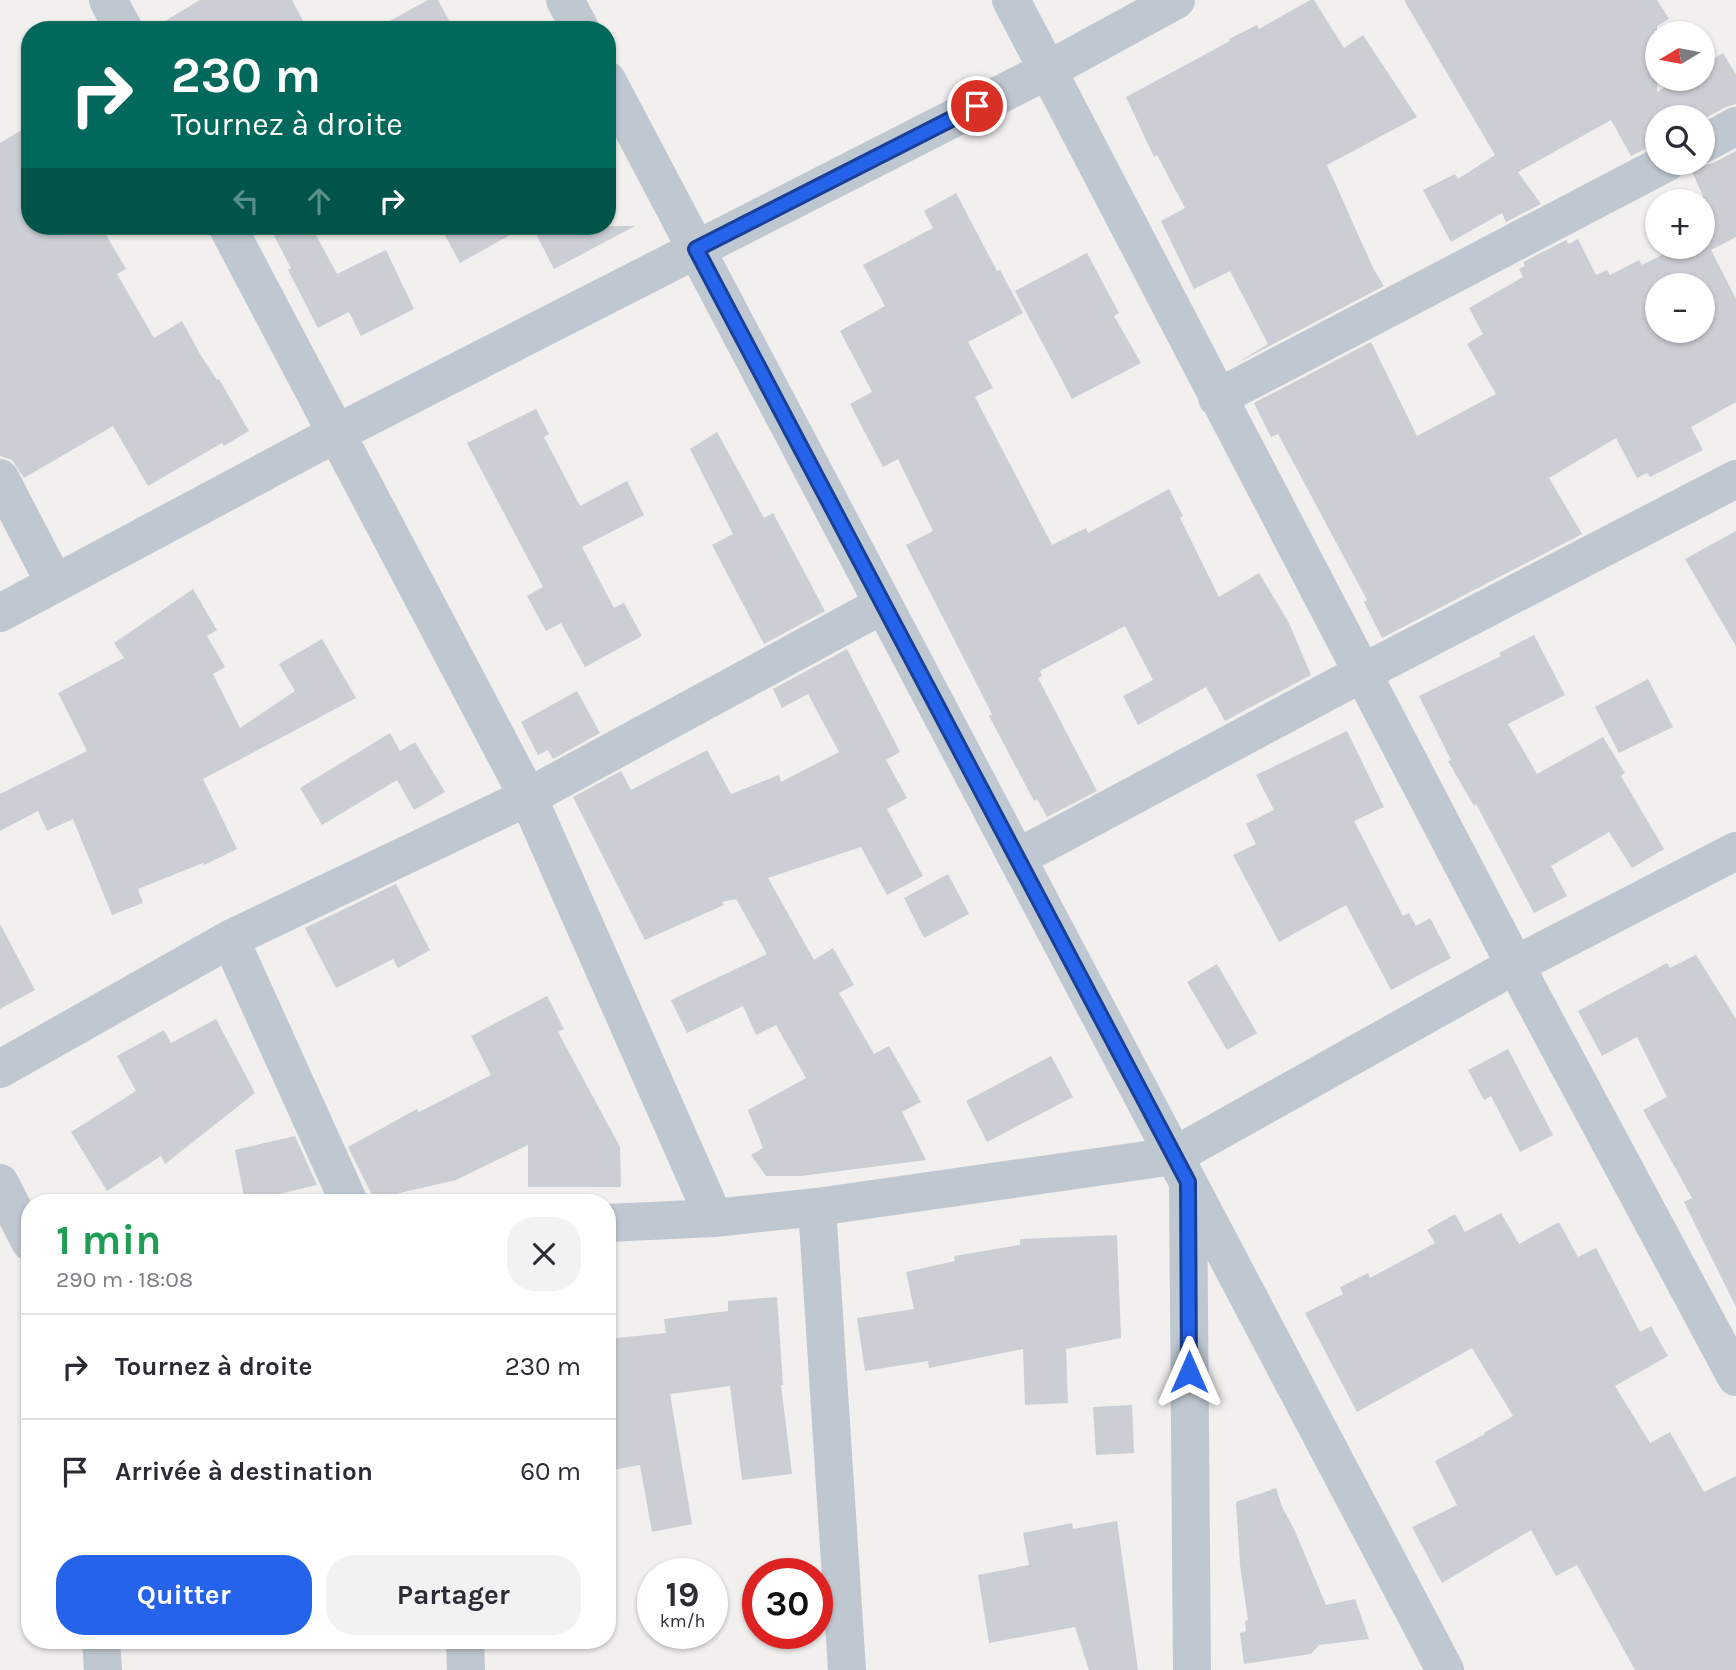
<!DOCTYPE html>
<html lang="fr">
<meta charset="utf-8">
<style>
:root{--surface:#fff;--page:#f2f2f3;--text:#2b2b33;--muted:#7c7c81;--line:#e1e1e2;--accent:#2563eb}
body{margin:0;font-family:Karla,sans-serif;background:var(--page);color:var(--text);height:100vh;display:flex;flex-direction:column;font-size:26px;white-space:nowrap}
*{box-sizing:border-box;margin:0}
p{font-size:23px;color:var(--muted)}
.icon{flex:none;width:38px;height:38px;fill:none;stroke:currentColor;stroke-width:2;stroke-linecap:round;stroke-linejoin:round}
.map{position:relative;flex:1;overflow:hidden}
.sheet{position:absolute;left:21px;top:1194px;width:595px;height:455px;display:flex;flex-direction:column;background:var(--surface);border-radius:28px;box-shadow:0 2px 5px #0004}
.sheet>*{flex:none}
.guide{position:absolute;left:21px;top:21px;width:595px;height:214px;border-radius:28px;box-shadow:0 2px 5px #0004;background:#00695c;color:#fff;overflow:hidden}
.needle{width:46px;rotate:260deg}
.controls{position:absolute;left:1645px;top:21px;display:grid;gap:14px}
.controls a{display:grid;place-items:center;width:70px;height:70px;border-radius:50%;background:var(--surface);box-shadow:0 2px 5px #0004;font-size:35px}
.speed{position:absolute;left:637px;top:1558px;display:flex;gap:14px;font-size:35px;font-weight:700;text-align:center}
.speed>*{display:grid;place-content:center;width:91px;height:91px;border-radius:50%;background:var(--surface);box-shadow:0 2px 5px #0004;line-height:1}
.speed small{font-size:18px;font-weight:400}
.speed .limit{border:10px solid #d22;background:#fff;color:#111}
.pin{position:absolute;display:grid;place-items:center;width:60px;height:60px;color:#fff;margin:-30px;border:4px solid #fff;border-radius:50%;box-shadow:0 2px 7px #0007}
.me{position:absolute;width:77px;margin:-38px;rotate:0deg;stroke-linejoin:round;filter:drop-shadow(0 0 5px #0008)}
.turn{display:flex;align-items:center;gap:24px;height:147px;padding:0 35px;font-size:32px}
.turn .icon{width:91px;height:91px;stroke-width:2.5}
.turn b{display:block;font-size:49px;line-height:60px}
.lanes{display:flex;align-items:center;height:66px;padding:0 35px;background:#0003;justify-content:center;gap:35px;direction:ltr}
.lanes .off{opacity:.35}
.round{display:grid;place-items:center;flex:none;width:74px;height:74px;border-radius:28px;background:var(--page)}
.headline{display:flex;align-items:center;justify-content:space-between;height:119px;padding:0 35px}
h1{font-size:42px;font-weight:700;line-height:52px;color:#1e9e55}
.action{display:flex;gap:14px;margin-top:auto;padding:14px 35px}
.action a{flex:1;height:80px;border-radius:28px;background:var(--accent);color:#fff;font-size:28px;font-weight:700;line-height:80px;text-align:center}
.action a+a{background:var(--page);color:var(--text)}
ul{padding:0;list-style:none}
li{display:flex;align-items:center;gap:21px;height:105px;padding:0 35px;border-top:2px solid var(--line)}
li div{flex:1}
li b{display:block;font-size:26px}
li em{font-style:normal}
.map>svg:first-child{display:block}
</style>
<div class="map">
<svg width="1736" height="1670" viewBox="0 0 1736 1670">
<rect width="100%" height="100%" fill="#f2efef"/>
<!-- building -->
<path fill="#cbced4" fill-rule="evenodd" d="M 200,0 L 292,0 L 308,30 L 150,30 Z
M 428,0 L 438,0 L 454,30 L 373,30 Z
M 1310,0 L 1314,0 L 1344,48 L 1363,35 L 1417,117 L 1327,165 L 1373,268 L 1384,286 L 1235,364 L 1268,344 L 1230,271 L 1194,289 L 1161,221 L 1185,208 L 1157,155 L 1154,157 L 1126,97 L 1230,41 L 1229,39 L 1257,25 L 1259,29 Z
M 1404,0 L 1657,0 L 1669,19 L 1657,26 L 1657,92 L 1680,79 L 1703,79 L 1703,65 L 1723,53 L 1736,75 L 1736,104 L 1726,107 L 1703,119 L 1703,117 L 1657,117 L 1657,143 L 1631,156 L 1611,120 L 1518,172 L 1541,204 L 1506,222 L 1502,213 L 1451,242 L 1423,190 L 1455,174 L 1458,179 L 1495,155 Z
M 30,125 L 30,226 L 101,226 L 126,269 L 117,274 L 154,338 L 182,321 L 200,354 L 217,380 L 219,379 L 249,431 L 224,446 L 222,443 L 148,486 L 113,426 L 24,478 L 12,460 L 0,456 L 0,143 Z
M 1736,151 L 1736,237 L 1711,250 L 1736,299 L 1736,402 L 1691,427 L 1703,450 L 1650,477 L 1647,473 L 1637,478 L 1616,438 L 1549,478 L 1582,534 L 1382,638 L 1364,602 L 1367,600 L 1278,434 L 1271,437 L 1254,403 L 1371,342 L 1417,436 L 1496,394 L 1467,344 L 1483,334 L 1469,308 L 1523,277 L 1519,269 L 1525,266 L 1523,262 L 1566,240 L 1569,244 L 1578,239 L 1596,275 L 1607,270 L 1610,275 L 1639,260 L 1642,265 L 1678,247 L 1703,247 L 1703,196 L 1688,163 L 1702,166 L 1713,163 ZM 1657,285 L 1703,285 L 1703,331 L 1657,331 Z
M 956,193 L 997,271 L 1000,270 L 1023,313 L 968,342 L 993,388 L 975,397 L 1052,545 L 1086,528 L 1088,533 L 1169,489 L 1183,516 L 1180,518 L 1219,597 L 1259,573 L 1289,623 L 1311,675 L 1225,721 L 1206,687 L 1138,725 L 1123,696 L 1153,680 L 1125,626 L 1040,671 L 1042,676 L 1038,678 L 1097,791 L 1047,817 L 1037,799 L 1034,801 L 989,716 L 992,714 L 906,545 L 933,531 L 898,459 L 883,467 L 850,404 L 872,392 L 840,331 L 885,306 L 863,265 L 933,228 L 924,211 Z
M 269,226 L 311,226 L 337,274 L 386,250 L 414,309 L 361,336 L 349,312 L 318,328 L 288,270 L 291,268 Z
M 440,226 L 526,226 L 460,263 Z
M 532,226 L 635,226 L 554,269 Z
M 1087,253 L 1119,313 L 1114,316 L 1141,363 L 1072,399 L 1015,291 Z
M 536,409 L 549,434 L 544,437 L 580,506 L 627,481 L 644,515 L 582,547 L 614,608 L 624,603 L 642,636 L 585,667 L 561,623 L 546,631 L 527,596 L 543,587 L 467,443 Z
M 717,432 L 764,518 L 773,513 L 825,611 L 764,644 L 712,545 L 733,534 L 690,449 Z
M 1736,531 L 1736,646 L 1685,559 Z
M 193,589 L 217,630 L 207,636 L 225,667 L 213,674 L 240,728 L 295,691 L 279,664 L 322,639 L 356,698 L 203,779 L 237,849 L 204,865 L 203,863 L 138,889 L 143,903 L 112,915 L 73,819 L 47,831 L 38,811 L 0,831 L 0,794 L 87,751 L 58,693 L 124,658 L 114,643 Z
M 1534,635 L 1565,695 L 1508,724 L 1537,774 L 1603,737 L 1625,773 L 1621,776 L 1664,849 L 1632,868 L 1609,832 L 1551,866 L 1567,896 L 1534,913 L 1476,804 L 1474,806 L 1448,761 L 1451,760 L 1419,696 L 1501,656 L 1499,653 Z
M 847,649 L 900,752 L 886,760 L 907,798 L 887,809 L 923,876 L 887,895 L 861,847 L 768,878 L 814,960 L 833,948 L 854,985 L 839,993 L 874,1054 L 889,1046 L 921,1102 L 902,1112 L 926,1160 L 801,1176 L 766,1176 L 751,1155 L 763,1148 L 748,1110 L 806,1078 L 776,1025 L 756,1035 L 743,1006 L 687,1033 L 671,1000 L 767,954 L 736,899 L 722,902 L 724,905 L 645,940 L 573,797 L 621,771 L 631,790 L 707,750 L 731,794 L 779,775 L 781,782 L 839,752 L 808,694 L 782,708 L 773,689 Z
M 1648,679 L 1673,727 L 1619,753 L 1595,707 Z
M 577,691 L 600,733 L 553,759 L 548,750 L 538,755 L 521,722 Z
M 1347,731 L 1384,807 L 1354,821 L 1403,916 L 1409,913 L 1416,926 L 1430,918 L 1451,958 L 1391,990 L 1346,905 L 1279,942 L 1233,855 L 1256,844 L 1246,824 L 1274,810 L 1256,775 Z
M 390,733 L 400,751 L 415,742 L 445,792 L 414,810 L 397,780 L 322,825 L 300,788 Z
M 948,874 L 969,914 L 924,938 L 904,898 Z
M 396,884 L 430,950 L 398,968 L 393,959 L 336,988 L 305,928 Z
M 0,924 L 35,990 L 0,1009 Z
M 1696,955 L 1736,1019 L 1736,1307 L 1684,1202 L 1692,1198 L 1643,1110 L 1667,1097 L 1637,1037 L 1602,1056 L 1578,1011 L 1667,963 L 1670,968 Z
M 1217,964 L 1257,1033 L 1227,1050 L 1187,982 Z
M 547,996 L 564,1029 L 558,1032 L 620,1147 L 621,1187 L 528,1187 L 528,1145 L 456,1180 L 374,1199 L 348,1147 L 417,1109 L 419,1112 L 491,1075 L 471,1036 Z
M 216,1019 L 255,1093 L 165,1164 L 161,1156 L 107,1191 L 71,1132 L 136,1091 L 117,1056 L 164,1030 L 171,1043 Z
M 1508,1049 L 1553,1135 L 1520,1152 L 1491,1096 L 1484,1100 L 1468,1070 Z
M 1051,1056 L 1073,1097 L 987,1142 L 966,1101 Z
M 295,1136 L 317,1185 L 245,1202 L 235,1150 Z
M 1501,1213 L 1519,1244 L 1559,1222 L 1578,1257 L 1596,1248 L 1640,1332 L 1651,1326 L 1668,1356 L 1615,1386 L 1650,1443 L 1670,1432 L 1704,1492 L 1736,1476 L 1736,1670 L 1635,1670 L 1577,1565 L 1556,1576 L 1531,1530 L 1442,1583 L 1412,1527 L 1457,1505 L 1435,1461 L 1485,1434 L 1484,1433 L 1513,1416 L 1472,1348 L 1357,1412 L 1305,1313 L 1343,1294 L 1340,1287 L 1368,1273 L 1370,1278 L 1435,1243 L 1427,1230 L 1455,1214 L 1465,1232 Z
M 1117,1235 L 1121,1338 L 1066,1349 L 1068,1403 L 1025,1405 L 1023,1349 L 929,1368 L 928,1361 L 865,1371 L 857,1318 L 914,1309 L 906,1272 L 955,1261 L 954,1256 L 1020,1245 L 1020,1239 Z
M 777,1297 L 783,1385 L 781,1385 L 792,1474 L 742,1480 L 730,1386 L 670,1394 L 692,1524 L 652,1532 L 640,1465 L 607,1471 L 607,1339 L 666,1333 L 664,1319 L 728,1311 L 728,1301 Z
M 1132,1405 L 1134,1453 L 1096,1455 L 1093,1407 Z
M 1276,1488 L 1282,1507 L 1294,1529 L 1326,1605 L 1355,1599 L 1369,1639 L 1319,1645 L 1311,1654 L 1244,1664 L 1240,1633 L 1246,1631 L 1245,1621 L 1248,1620 L 1240,1565 L 1236,1502 Z
M 1117,1521 L 1138,1670 L 1089,1670 L 1075,1627 L 989,1643 L 978,1575 L 1029,1565 L 1023,1533 L 1072,1523 L 1073,1529 Z"/>
<g fill="none" stroke-linecap="round" stroke-linejoin="round">
<!-- minor -->
<path stroke="#bfc8d1" stroke-width="38" d="M 108,0 L 124,30
M 565,0 L 581,30
M 1011,0 L 1515,965 L 1736,1377
M 607,80 L 1445,1670
M 1703,144 L 1736,126
M 227,226 L 528,797 L 714,1218
M 1217,398 L 1666,163
M 0,478 L 55,584
M 0,613 L 337,433 L 1048,70 L 1176,0
M 1017,858 L 1364,672 L 1736,479
M 230,939 L 349,1202
M 0,1069 L 230,939 L 528,797 L 882,605
M 0,1183 L 30,1242
M 1188,1188 L 1192,1670
M 817,1207 L 847,1670
M 607,1223 L 714,1218 L 817,1207 L 1174,1156 L 1515,965 L 1736,851
M 101,1640 L 103,1670
M 465,1640 L 466,1670"/>
</g>
<g fill="none" stroke-linecap="round" stroke-linejoin="round">
<defs>
<path id="route" d="M 977,106 L 696,249 L 1188,1182 L 1189,1372"/>
</defs>
<!-- route casing -->
<use href="#route" stroke="#184099" stroke-width="18"/>
<!-- route -->
<use href="#route" stroke="#2563eb" stroke-width="12"/>
</g>
</svg>
<div class="controls">
<a><svg class="needle" viewBox="-14 -14 28 28"><path d="M0-13l5 13h-10z" fill="#e53935"/><path d="M0 13l5-13h-10z" fill="#7c7c81"/></svg></a>
<a><svg class="icon" aria-label="search" viewBox="0 0 24 24"><circle cx="10" cy="10" r="6"/><path d="M15 15l6 6"/></svg></a>
<a>+</a>
<a>−</a>
</div>
<div class="speed"><div>19<small>km/h</small></div><div class="limit">30</div></div>
<div class="pin" style="left:977px;top:106px;background:#d93025"><svg class="icon" aria-label="arrive" viewBox="0 0 24 24"><path d="M6 21V4h12l-3 4 3 4H6"/></svg></div>
<svg class="me" style="left:1189px;top:1372px" viewBox="-20 -20 40 40"><path d="M0-17L14 15 0 8-14 15z" fill="#2563eb" stroke="#fff" stroke-width="4"/></svg>
<div class="guide">
<div class="turn"><svg class="icon" aria-label="right" viewBox="0 0 24 24"><path d="M7 20v-9h11M14 6l5 5-5 5"/></svg><div><b>230 m</b>Tournez à droite</div></div>
<div class="lanes"><svg class="icon off" aria-label="left" viewBox="0 0 24 24"><path d="M17 20v-9H6M10 6l-5 5 5 5"/></svg><svg class="icon off" aria-label="ahead" viewBox="0 0 24 24"><path d="M12 20V5M6 11l6-6 6 6"/></svg><svg class="icon" aria-label="right" viewBox="0 0 24 24"><path d="M7 20v-9h11M14 6l5 5-5 5"/></svg></div>
</div>
<section class="sheet">
<div class="headline"><div><h1>1 min</h1><p>290 m · 18:08</p></div><a class="round"><svg class="icon" aria-label="close" viewBox="0 0 24 24"><path d="M6 6l12 12M18 6L6 18"/></svg></a></div>
<ul>
<li><svg class="icon" aria-label="right" viewBox="0 0 24 24"><path d="M7 20v-9h11M14 6l5 5-5 5"/></svg><div><b>Tournez à droite</b></div><em>230 m</em></li>
<li><svg class="icon" aria-label="arrive" viewBox="0 0 24 24"><path d="M6 21V4h12l-3 4 3 4H6"/></svg><div><b>Arrivée à destination</b></div><em>60 m</em></li>
</ul>
<div class="action"><a>Quitter</a><a>Partager</a></div>
</section>
</div>
